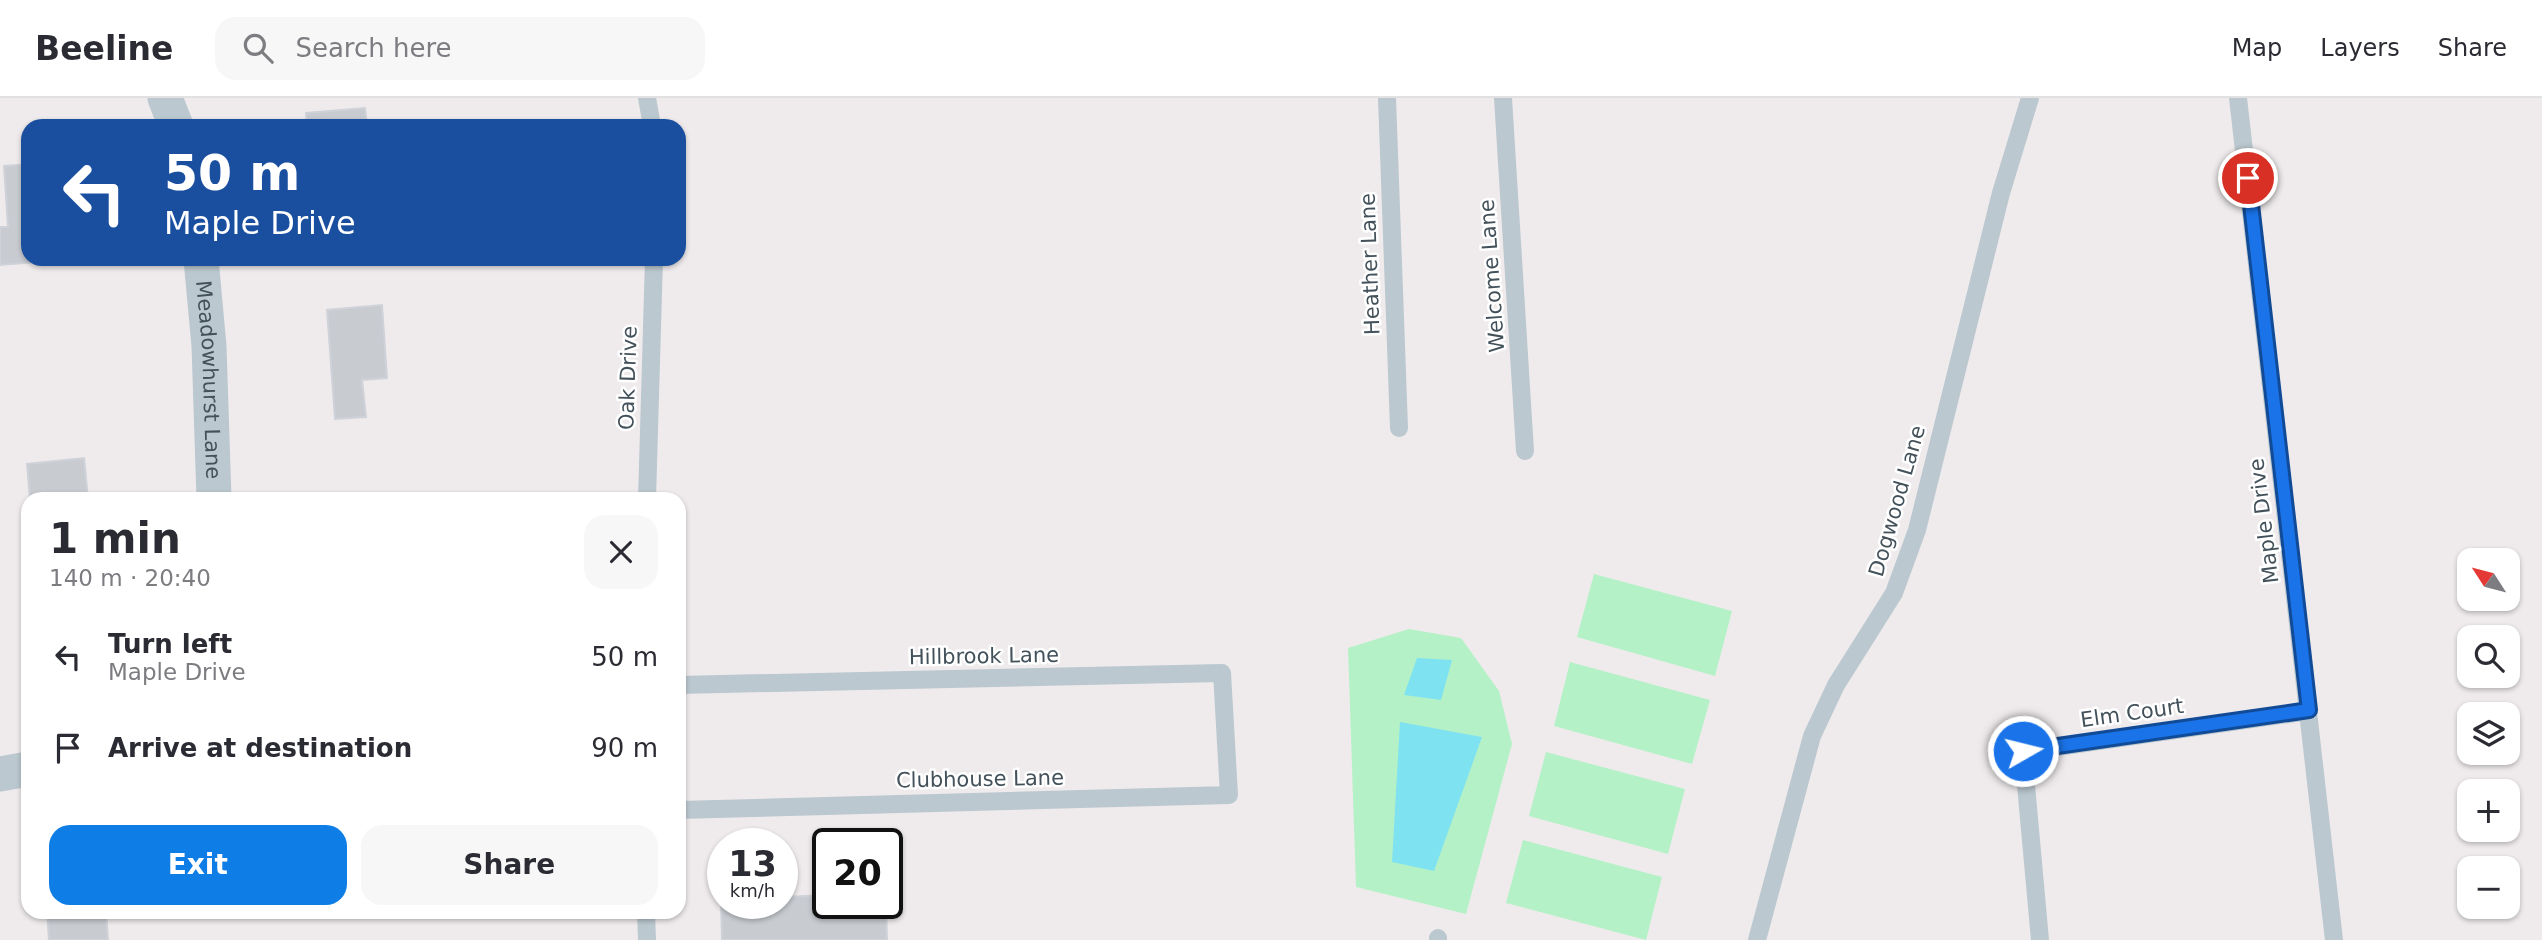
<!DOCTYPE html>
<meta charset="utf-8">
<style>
:root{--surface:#fff;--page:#f7f7f7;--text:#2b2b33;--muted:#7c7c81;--line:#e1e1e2;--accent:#0e7ee6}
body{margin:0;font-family:"DejaVu Sans",sans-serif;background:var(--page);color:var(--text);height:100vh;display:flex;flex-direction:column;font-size:26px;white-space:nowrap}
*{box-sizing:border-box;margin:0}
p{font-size:23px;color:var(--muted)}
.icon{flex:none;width:38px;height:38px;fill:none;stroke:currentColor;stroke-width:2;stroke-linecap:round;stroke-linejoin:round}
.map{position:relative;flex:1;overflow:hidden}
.details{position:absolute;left:21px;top:394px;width:665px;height:427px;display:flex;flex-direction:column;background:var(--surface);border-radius:21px;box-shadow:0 2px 5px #0004}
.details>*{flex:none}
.banner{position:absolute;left:21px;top:21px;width:665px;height:147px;border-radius:21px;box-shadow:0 2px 5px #0004;background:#1a4fa0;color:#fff;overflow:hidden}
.needle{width:46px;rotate:306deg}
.controls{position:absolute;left:2457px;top:450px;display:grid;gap:14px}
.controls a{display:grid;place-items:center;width:63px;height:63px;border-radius:14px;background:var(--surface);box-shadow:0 2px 5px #0004;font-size:35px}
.speed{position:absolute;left:707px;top:730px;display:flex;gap:14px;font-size:35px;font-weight:700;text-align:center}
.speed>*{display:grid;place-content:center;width:91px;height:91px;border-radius:50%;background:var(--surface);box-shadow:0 2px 5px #0004;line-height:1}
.speed small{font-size:18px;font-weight:400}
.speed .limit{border:4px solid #111;border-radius:10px;background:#fff;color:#111}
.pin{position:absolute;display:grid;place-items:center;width:60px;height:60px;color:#fff;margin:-30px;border:4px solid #fff;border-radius:50%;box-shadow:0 2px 7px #0007}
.me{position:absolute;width:77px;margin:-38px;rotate:82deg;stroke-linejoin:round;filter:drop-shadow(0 0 5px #0008)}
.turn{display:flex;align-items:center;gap:24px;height:147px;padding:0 28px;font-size:32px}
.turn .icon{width:91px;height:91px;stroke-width:2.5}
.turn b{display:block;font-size:49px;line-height:60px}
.round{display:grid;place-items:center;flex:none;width:74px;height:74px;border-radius:21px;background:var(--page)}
.overview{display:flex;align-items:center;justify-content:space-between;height:119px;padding:0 28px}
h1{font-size:42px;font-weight:700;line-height:52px}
.button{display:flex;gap:14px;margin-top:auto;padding:14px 28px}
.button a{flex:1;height:80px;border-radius:21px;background:var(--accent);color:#fff;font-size:28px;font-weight:700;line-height:80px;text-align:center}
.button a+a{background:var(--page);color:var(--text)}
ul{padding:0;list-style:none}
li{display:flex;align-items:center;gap:21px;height:91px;padding:0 28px}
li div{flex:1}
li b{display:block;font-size:26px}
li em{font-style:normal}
header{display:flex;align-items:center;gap:42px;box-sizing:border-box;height:98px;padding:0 35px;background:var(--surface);border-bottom:2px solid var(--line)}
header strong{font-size:33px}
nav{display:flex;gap:38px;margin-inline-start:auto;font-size:24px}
.search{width:490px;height:63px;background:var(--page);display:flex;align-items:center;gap:18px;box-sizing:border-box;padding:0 24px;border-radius:21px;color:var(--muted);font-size:26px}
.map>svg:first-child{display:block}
</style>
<header>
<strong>Beeline</strong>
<div class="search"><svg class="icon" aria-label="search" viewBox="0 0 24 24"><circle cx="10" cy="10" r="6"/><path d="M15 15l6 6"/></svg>Search here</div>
<nav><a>Map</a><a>Layers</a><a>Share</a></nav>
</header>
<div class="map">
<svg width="2542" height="842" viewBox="0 0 2542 842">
<rect width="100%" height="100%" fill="#efebec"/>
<!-- green -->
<path fill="#b5f1c7" d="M 1594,476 L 1732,513 L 1715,578 L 1577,539 Z
M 1409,531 L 1461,540 L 1499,593 L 1512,646 L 1466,816 L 1356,789 L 1348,550 Z
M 1570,564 L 1710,602 L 1692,666 L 1554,628 Z
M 1546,654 L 1685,691 L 1668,756 L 1529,718 Z
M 1523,742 L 1662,779 L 1646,842 L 1506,805 Z"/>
<!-- water -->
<path fill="#7fe2f1" d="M 1417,560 L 1452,562 L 1441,602 L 1404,597 Z
M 1400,624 L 1482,639 L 1434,773 L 1392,764 Z"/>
<!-- building -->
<path fill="#c8ccd1" stroke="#cfd2d8" stroke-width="2" d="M 365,10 L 367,28 L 307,28 L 306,15 Z
M 28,66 L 28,161 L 61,162 L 0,167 L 0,129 L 8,129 L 4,68 Z
M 382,207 L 387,280 L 362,282 L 366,319 L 335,321 L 327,212 Z
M 84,360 L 88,401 L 30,401 L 27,366 Z
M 828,797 L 828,805 L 886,805 L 887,842 L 722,842 L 721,801 L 723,805 L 782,805 L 782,799 Z
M 47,814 L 106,814 L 108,842 L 49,842 Z"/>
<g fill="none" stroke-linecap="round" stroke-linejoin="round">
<!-- lane -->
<path stroke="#bbc8cf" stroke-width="18" d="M 647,0 L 652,28
M 1387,0 L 1399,330
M 1503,0 L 1525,353
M 2238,0 L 2334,842
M 647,401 L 654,161
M 679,587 L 1222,575 L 1229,697 L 679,712
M 646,814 L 647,842
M 1438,840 L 1438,842
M 1757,842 L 1812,638 L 1836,587 L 1894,495 L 1917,432 L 2001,95 L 2030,0
M 2040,842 L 2023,654 L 2309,613"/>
<!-- street -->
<g stroke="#bbc8cf" stroke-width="35">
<path d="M 165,0 L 176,28"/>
<path id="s1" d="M 201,161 L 209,248 L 214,401"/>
<path d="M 0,676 L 28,671"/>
</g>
</g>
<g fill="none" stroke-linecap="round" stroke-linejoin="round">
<defs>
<path id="route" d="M 2023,653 L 2309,612 L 2248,80"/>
</defs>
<!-- route casing -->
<use href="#route" stroke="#114b97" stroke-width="18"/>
<!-- route -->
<use href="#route" stroke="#1a73e8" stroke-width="12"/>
</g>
<g text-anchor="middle" stroke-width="5" stroke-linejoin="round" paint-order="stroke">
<!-- street labels -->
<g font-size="21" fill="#43515a" stroke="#fff">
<text transform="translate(1370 166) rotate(-92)" y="7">Heather Lane</text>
<text transform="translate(1492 178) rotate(-94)" y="7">Welcome Lane</text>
<text transform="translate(628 280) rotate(-88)" y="7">Oak Drive</text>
<text dy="7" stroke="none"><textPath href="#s1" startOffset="121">Meadowhurst Lane</textPath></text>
<text transform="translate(1897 403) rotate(-74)" y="7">Dogwood Lane</text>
<text transform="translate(2264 423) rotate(-97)" y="7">Maple Drive</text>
<text transform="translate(984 558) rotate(-1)" y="7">Hillbrook Lane</text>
<text transform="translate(2132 615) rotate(-8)" y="7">Elm Court</text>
<text transform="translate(980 681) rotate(-1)" y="7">Clubhouse Lane</text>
</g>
</g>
</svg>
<div class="controls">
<a><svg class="needle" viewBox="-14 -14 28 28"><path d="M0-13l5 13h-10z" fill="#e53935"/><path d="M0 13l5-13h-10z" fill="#7c7c81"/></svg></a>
<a><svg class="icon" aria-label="search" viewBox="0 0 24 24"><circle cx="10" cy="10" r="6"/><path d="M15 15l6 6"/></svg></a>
<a><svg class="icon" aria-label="layers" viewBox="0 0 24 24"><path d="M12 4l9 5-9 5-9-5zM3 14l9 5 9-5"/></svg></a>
<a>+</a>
<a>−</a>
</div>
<div class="speed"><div>13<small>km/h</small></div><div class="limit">20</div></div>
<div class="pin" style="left:2248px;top:80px;background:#d93025"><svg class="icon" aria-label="arrive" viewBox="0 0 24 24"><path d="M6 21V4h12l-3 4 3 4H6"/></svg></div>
<svg class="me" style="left:2023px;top:653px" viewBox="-20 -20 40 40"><circle r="17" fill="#1a73e8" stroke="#fff" stroke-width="3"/><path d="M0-11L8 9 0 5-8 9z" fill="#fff"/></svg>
<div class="banner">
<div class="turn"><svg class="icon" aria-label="left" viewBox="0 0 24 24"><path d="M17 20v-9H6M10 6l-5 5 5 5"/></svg><div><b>50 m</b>Maple Drive</div></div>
</div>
<section class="details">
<div class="overview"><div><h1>1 min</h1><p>140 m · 20:40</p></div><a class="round"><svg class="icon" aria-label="close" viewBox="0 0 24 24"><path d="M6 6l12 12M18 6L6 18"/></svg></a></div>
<ul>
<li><svg class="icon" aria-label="left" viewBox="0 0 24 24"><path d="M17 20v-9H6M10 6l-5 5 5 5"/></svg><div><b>Turn left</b><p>Maple Drive</p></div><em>50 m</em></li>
<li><svg class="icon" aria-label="arrive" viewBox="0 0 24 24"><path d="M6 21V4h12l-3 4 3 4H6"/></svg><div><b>Arrive at destination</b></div><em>90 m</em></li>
</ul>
<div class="button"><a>Exit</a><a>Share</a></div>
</section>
</div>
